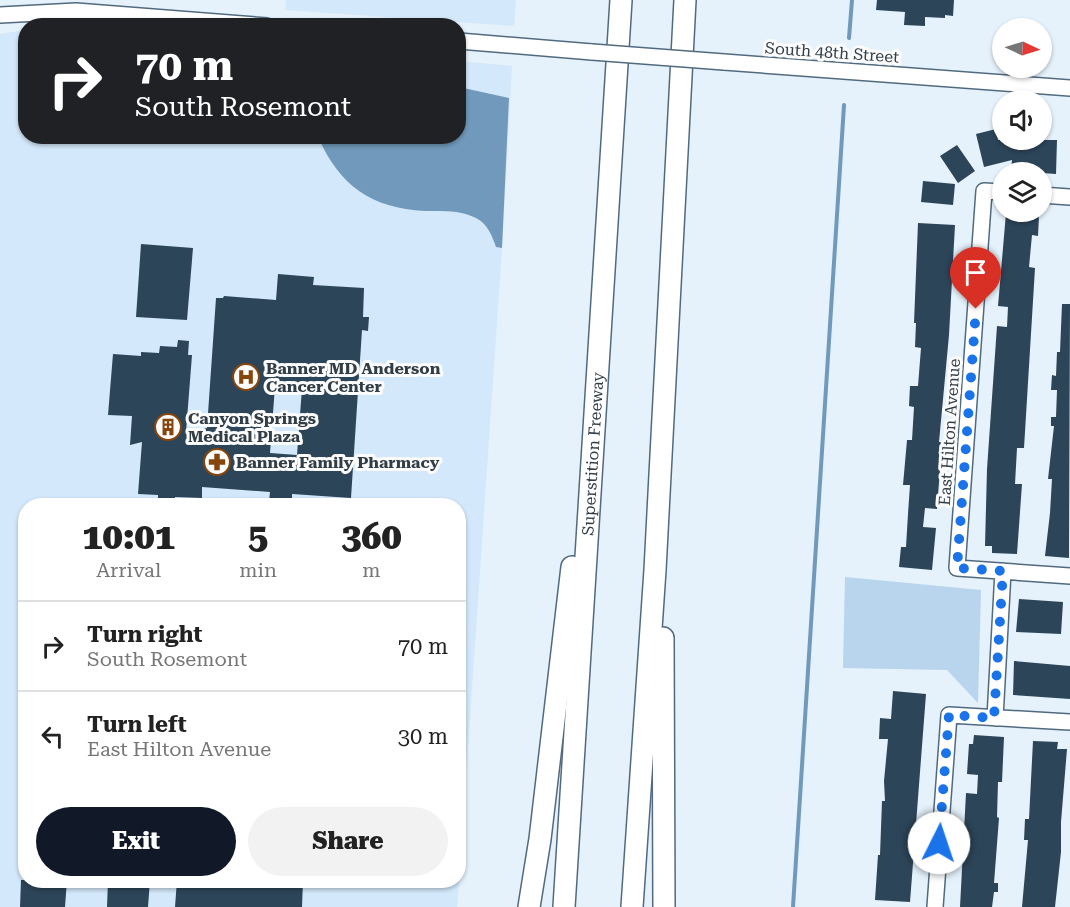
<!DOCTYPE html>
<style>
:root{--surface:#fff;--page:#f2f2f2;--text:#222;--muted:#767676;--line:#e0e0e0;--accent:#111827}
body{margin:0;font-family:"Roboto Serif",serif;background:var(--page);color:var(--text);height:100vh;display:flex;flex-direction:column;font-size:22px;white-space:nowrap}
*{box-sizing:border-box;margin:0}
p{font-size:20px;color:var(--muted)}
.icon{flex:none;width:33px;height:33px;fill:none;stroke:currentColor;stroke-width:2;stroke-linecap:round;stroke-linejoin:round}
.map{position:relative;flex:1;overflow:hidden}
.details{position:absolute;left:18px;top:498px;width:448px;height:390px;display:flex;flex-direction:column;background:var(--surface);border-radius:24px;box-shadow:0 2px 4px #0004}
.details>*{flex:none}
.hud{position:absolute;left:18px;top:18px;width:448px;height:126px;border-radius:24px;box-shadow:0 2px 4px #0004;background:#202124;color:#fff;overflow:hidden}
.needle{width:39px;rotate:94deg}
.controls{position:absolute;left:992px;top:18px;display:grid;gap:12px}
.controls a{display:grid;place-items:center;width:60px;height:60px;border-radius:50%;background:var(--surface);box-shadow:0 2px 4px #0004;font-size:30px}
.pin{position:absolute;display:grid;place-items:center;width:51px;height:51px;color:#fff;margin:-62px -26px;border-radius:50% 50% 50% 0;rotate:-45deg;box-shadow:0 0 6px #0007}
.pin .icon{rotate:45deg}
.me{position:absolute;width:66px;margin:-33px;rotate:4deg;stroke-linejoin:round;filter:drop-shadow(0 0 4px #0008)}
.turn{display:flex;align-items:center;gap:21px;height:126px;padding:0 18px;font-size:27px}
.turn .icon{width:78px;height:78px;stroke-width:2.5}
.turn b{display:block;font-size:42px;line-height:51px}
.eta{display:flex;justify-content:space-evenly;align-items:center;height:102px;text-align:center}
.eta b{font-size:36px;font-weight:800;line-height:42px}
.button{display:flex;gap:12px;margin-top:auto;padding:12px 18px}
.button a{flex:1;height:69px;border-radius:36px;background:var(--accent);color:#fff;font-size:24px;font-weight:800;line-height:69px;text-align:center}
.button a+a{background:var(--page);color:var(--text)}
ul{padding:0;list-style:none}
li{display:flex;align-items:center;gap:18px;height:90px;padding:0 18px;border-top:2px solid var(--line)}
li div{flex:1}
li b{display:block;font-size:22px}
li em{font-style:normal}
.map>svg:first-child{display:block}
</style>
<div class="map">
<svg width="1070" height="907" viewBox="0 0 1070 907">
<rect width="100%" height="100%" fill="#e5f1fb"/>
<!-- built -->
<path fill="#d3e8fa" d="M 286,0 L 516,0 L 514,26 L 285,10 Z
M 25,30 L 26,136 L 459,136 L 459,61 L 512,66 L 502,248 L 459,879 L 459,506 L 26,506 L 26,880 L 459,881 L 457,907 L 0,907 L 0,34 Z"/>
<!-- green -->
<path fill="#b8d5ed" d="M 845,577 L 981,590 L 978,703 L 947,670 L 843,668 Z"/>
<!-- water -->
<path fill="#7099bb" d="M 459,87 L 509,98 L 502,248 L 496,247 C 492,236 488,224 476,218 C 461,210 442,211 425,211 C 371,208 340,186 318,137 L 459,136 Z"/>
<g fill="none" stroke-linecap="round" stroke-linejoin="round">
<!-- stream -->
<path stroke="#7099bb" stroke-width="4" d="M 849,38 L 852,0
M 793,907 L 844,105"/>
</g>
<!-- building -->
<path fill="#2d4559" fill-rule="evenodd" d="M 877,0 L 954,0 L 953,16 L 945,15 L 945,18 L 925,17 L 925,26 L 904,25 L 905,12 L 876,10 Z
M 996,129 L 998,140 L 1057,140 L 1056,174 L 1011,171 L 1012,160 L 984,167 L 976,134 Z
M 957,145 L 975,171 L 958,183 L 940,156 Z
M 923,181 L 955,184 L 953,205 L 921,202 Z
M 1006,213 L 1039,216 L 1038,236 L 1032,235 L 1029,267 L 1035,268 L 1024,448 L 1017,448 L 1015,484 L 1022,484 L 1017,554 L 992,553 L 992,546 L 985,546 L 987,469 L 997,326 L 1007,327 L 1008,307 L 998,306 Z
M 918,223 L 955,225 L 949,335 L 939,442 L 942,442 L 937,509 L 925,508 L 923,527 L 936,528 L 932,570 L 899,567 L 901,547 L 906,547 L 908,514 L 910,485 L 903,485 L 907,440 L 912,440 L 914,407 L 909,406 L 910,386 L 918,386 L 921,348 L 915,347 L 916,323 L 914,323 Z
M 141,244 L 193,248 L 187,320 L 136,317 Z
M 278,274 L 314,277 L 313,285 L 364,288 L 363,317 L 369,317 L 368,331 L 362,330 L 351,498 L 292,494 L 292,504 L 269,502 L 270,492 L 202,487 L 202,498 L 175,497 L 175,503 L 158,502 L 158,495 L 138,494 L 142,442 L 130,445 L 132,416 L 108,415 L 113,354 L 141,356 L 141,352 L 159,353 L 160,346 L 177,347 L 178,340 L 189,341 L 188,355 L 192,355 L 186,432 L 207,428 L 216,298 L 223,298 L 224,296 L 276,300 ZM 275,386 L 302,388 L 297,455 L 270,453 Z
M 1062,304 L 1070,304 L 1069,558 L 1045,556 L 1050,513 L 1052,479 L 1048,479 L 1054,426 L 1051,426 L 1051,417 L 1056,417 L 1057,390 L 1051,390 L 1052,375 L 1056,376 L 1057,352 L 1060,352 Z
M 1019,599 L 1063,602 L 1061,634 L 1016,632 Z
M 1014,661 L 1070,666 L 1070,699 L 1013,695 Z
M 893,691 L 926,694 L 910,902 L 875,900 L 878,855 L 880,855 L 882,801 L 885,801 L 884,781 L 888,739 L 879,739 L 880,718 L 891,719 Z
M 974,735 L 1004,737 L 1002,782 L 998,782 L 997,817 L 999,818 L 994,883 L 998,883 L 998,892 L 994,892 L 992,907 L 960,907 L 966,793 L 977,794 L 978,775 L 967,774 L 969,744 L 973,744 Z
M 1033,741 L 1058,742 L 1057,749 L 1067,749 L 1061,822 L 1061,852 L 1055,907 L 1022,907 L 1028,840 L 1024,840 L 1025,819 L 1029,819 Z
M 21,880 L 67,880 L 65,907 L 20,907 Z
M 108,880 L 150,880 L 148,907 L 107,907 Z
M 177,880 L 303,880 L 302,907 L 175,907 Z"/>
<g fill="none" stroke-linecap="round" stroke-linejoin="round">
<defs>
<path id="minor" d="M 0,15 L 76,11 L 267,26
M 459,41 L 592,52
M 724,62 L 1070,88
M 1002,192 L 984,191 L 957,568 L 1070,576
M 1041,195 L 1070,197
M 995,718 L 1003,571
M 935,907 L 949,715 L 1070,722"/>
<g id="highway">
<path d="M 663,638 L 664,907"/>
<path d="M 529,907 L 540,839 L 572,567"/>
<path id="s1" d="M 564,907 L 621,0"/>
<path d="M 632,907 L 655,570 L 685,0"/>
</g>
</defs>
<!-- minor casing -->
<use href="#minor" stroke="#516a7f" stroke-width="18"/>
<!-- highway casing -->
<use href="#highway" stroke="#516a7f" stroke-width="24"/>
<!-- minor -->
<use href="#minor" stroke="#fff" stroke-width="15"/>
<!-- highway -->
<use href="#highway" stroke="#fff" stroke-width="21"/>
<defs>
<path id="minor-bridge" d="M 592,52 L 724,62"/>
</defs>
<!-- minor-bridge casing -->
<use href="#minor-bridge" stroke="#516a7f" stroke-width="18" stroke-linecap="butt"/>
<!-- minor-bridge -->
<use href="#minor-bridge" stroke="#fff" stroke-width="15"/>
</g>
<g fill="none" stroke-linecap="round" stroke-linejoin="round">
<!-- route -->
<path stroke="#1a73e8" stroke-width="10" stroke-dasharray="0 18" d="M 939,843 L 949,715 L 994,718 L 1003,571 L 957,568 L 976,309"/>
</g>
<!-- icons -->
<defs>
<symbol id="hospital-ring" viewBox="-11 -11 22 22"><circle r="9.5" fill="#fcfcfc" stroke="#86460b" stroke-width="1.5"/><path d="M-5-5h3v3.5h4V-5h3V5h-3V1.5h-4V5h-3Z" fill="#86460b"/></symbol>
<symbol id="building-ring" viewBox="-11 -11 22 22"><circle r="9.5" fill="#fcfcfc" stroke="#86460b" stroke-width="1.5"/><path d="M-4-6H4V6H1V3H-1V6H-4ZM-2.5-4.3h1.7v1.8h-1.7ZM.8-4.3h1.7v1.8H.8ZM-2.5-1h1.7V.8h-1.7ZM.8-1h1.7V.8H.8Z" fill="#86460b"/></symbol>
<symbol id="pharmacy-ring" viewBox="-11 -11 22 22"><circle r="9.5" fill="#fcfcfc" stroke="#86460b" stroke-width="1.5"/><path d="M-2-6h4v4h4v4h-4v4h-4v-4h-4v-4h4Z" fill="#86460b"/></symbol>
</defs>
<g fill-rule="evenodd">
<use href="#hospital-ring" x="231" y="362" width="30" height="30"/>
<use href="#building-ring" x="153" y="412" width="30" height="30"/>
<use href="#pharmacy-ring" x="202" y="447" width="30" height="30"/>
</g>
<g text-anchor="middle" stroke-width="6" stroke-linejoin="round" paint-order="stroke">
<!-- street labels -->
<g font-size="16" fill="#323e47" stroke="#fcfcfc">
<text transform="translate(832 52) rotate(4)" y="6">South 48th Street</text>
<text transform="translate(949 432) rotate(-86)" y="6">East Hilton Avenue</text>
<text dy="6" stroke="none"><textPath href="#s1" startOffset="454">Superstition Freeway</textPath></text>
</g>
<!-- poi labels -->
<g font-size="16" font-weight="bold" fill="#323e47" stroke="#fcfcfc" text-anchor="start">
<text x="266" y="374">Banner MD Anderson<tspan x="266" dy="18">Cancer Center</tspan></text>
<text x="188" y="424">Canyon Springs<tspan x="188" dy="18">Medical Plaza</tspan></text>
<text x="236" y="468">Banner Family Pharmacy</text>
</g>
</g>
</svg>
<div class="controls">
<a><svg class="needle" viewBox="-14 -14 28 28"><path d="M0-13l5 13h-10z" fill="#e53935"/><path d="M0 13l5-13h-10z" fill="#767676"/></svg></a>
<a><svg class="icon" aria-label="sound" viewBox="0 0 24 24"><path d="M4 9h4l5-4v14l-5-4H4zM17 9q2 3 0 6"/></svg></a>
<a><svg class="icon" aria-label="layers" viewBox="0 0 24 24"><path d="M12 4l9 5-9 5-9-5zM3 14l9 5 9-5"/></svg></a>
</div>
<div class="pin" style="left:976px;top:309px;background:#d93025"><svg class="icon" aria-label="arrive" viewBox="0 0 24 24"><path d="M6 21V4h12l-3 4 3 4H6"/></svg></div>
<svg class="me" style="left:939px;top:843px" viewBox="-20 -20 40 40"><circle r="19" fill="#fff"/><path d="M0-13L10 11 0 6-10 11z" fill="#1a73e8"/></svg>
<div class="hud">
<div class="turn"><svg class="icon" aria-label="right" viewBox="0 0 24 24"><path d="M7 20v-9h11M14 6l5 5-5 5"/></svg><div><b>70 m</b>South Rosemont</div></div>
</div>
<section class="details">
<div class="eta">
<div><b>10:01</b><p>Arrival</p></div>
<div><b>5</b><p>min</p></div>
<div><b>360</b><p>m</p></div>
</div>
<ul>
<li><svg class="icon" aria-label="right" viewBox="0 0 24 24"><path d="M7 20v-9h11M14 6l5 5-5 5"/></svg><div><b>Turn right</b><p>South Rosemont</p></div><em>70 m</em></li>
<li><svg class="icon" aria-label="left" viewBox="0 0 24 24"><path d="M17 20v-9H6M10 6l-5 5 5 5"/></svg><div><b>Turn left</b><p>East Hilton Avenue</p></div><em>30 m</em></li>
</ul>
<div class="button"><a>Exit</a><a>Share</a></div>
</section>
</div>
